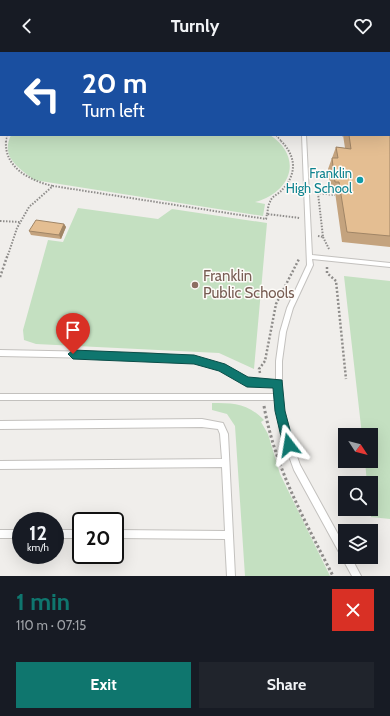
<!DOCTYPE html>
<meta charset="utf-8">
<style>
:root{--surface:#171b24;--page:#20242c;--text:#f1f3f6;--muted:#9ea1a6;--accent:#0f766e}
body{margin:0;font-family:Cabin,sans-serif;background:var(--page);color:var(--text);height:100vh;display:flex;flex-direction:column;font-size:15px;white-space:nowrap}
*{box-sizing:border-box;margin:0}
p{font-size:13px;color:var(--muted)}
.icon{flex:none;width:22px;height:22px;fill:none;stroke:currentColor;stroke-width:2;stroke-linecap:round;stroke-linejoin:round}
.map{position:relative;height:524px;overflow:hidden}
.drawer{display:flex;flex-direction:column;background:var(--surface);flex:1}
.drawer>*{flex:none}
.top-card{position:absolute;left:0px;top:0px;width:390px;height:84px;box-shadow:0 4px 16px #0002;background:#1a4fa0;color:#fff;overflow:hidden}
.needle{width:26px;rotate:126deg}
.controls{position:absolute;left:338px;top:376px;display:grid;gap:8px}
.controls a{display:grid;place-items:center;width:40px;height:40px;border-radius:0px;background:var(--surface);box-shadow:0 4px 16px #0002;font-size:20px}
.speed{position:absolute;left:12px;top:460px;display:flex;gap:8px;font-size:20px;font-weight:700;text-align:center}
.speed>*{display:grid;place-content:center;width:52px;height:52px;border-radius:50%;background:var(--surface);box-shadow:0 4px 16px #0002;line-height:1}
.speed small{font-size:10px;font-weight:400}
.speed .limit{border:2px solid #111;border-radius:6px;background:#fff;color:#111}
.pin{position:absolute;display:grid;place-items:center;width:34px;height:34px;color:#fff;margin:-41px -17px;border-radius:50% 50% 50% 0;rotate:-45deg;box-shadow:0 0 4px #0007}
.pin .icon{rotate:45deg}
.me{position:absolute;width:44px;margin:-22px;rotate:346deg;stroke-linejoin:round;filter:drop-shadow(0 0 3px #0008)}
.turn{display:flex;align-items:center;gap:14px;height:84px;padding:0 16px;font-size:18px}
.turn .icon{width:52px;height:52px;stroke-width:2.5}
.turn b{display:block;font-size:28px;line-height:34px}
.round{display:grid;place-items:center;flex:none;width:42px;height:42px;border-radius:0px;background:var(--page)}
.headline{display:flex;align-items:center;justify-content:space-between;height:68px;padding:0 16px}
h1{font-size:24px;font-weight:700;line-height:30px;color:var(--accent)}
.primary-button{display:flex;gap:8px;margin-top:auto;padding:8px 16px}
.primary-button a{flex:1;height:46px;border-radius:0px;background:var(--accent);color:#fff;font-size:16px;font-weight:700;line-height:46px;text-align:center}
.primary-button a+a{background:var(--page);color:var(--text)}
header{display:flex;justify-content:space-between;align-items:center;height:52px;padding:0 16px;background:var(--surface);font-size:18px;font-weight:700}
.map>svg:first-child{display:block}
</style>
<header><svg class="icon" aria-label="back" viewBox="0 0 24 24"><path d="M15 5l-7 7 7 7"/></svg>Turnly<svg class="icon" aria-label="heart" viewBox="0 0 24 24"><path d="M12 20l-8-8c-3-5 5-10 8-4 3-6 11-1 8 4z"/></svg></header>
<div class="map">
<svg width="390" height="524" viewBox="0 0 390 524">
<rect width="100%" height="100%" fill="#f0eeeb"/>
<!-- green -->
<path fill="#c4e0c1" d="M 11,83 L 270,83 C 304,106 291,140 255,150 L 265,152 L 263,164 L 34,128 C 20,116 0,106 11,83 Z
M 78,156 L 158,167 L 172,157 L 267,171 L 254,317 L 219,301 L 36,292 L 24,288 L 23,278 L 48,188 L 63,190 Z
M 344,224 L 390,229 L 390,467 L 371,465 L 371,431 L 367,431 L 365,409 L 371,409 L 371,383 L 362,383 Z
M 212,351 C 234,351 247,351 264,368 L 261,370 L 268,382 L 280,422 L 330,524 L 245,524 L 235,374 L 227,362 L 212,358 Z"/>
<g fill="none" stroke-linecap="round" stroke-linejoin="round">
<defs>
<path id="lane" d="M 72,0 L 76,0 L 76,1 L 72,1 Z
M 0,13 L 1,13 L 1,15 L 0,15 Z
M 389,64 L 390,64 L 390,66 L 389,66 Z
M 302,83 L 306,83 L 312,203 L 390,211 L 390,215 L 312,207 L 313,213 L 293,256 L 286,280 L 282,309 L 282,349 L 293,393 L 300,413 L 345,495 L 345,505 L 351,505 L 361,524 L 352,524 L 294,418 L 285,393 L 276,348 L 0,348 L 0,342 L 276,342 L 276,335 L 247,333 L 221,318 L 194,311 L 146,307 L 0,304 L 0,298 L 146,301 L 194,305 L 224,313 L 248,327 L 276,329 L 276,309 L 280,280 L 287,256 L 307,213 Z
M 202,367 L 223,371 L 228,382 L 235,524 L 227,524 L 225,487 L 115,486 L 115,478 L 225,479 L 222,415 L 0,417 L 0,409 L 222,407 L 220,382 L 218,377 L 202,375 L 0,377 L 0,369 Z
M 0,478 L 21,478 L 21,486 L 0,486 Z
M 55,478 L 81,478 L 81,486 L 55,486 Z"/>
</defs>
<!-- lane casing -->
<use href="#lane" stroke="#c3c1be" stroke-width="2"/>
<!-- path-far3 -->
<path stroke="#8e8c8a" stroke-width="1.5" stroke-dasharray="1.5 1.5" stroke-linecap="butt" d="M 276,83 L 282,90
M 342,83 L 344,85
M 6,90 L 7,83"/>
<!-- path-far2 -->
<path stroke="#8e8c8a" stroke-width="2" stroke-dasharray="1.5 1.5" stroke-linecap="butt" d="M 6,89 C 4,116 31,129 53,134
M 267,162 C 268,158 268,153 270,150 C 271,145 278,142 281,139 C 297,123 297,105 281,89
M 0,169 L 20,170
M 318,184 L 323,185 L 318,141 L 335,143
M 323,185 L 329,197
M 8,203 L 17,176 L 29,155 L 53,134 L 266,167 L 267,162 L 300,166"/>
<!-- path-far1 -->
<path stroke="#8e8c8a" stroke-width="2.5" stroke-dasharray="2 2" stroke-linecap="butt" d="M 327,215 L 327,221 L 336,229 L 346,327
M 0,225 L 8,202
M 260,321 L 259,317 L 265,309 L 276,252 L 299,207"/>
<!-- path -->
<path stroke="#8e8c8a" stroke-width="3" stroke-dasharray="2.5 2.5" stroke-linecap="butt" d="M 264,354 C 275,416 305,469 333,524"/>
<!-- lane -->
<use href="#lane" fill="#fff" fill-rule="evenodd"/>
</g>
<!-- wall -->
<path fill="#c4a37e" d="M 390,67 L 390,195 L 342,190 L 335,140 L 331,140 L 328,117 L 336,95 L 345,96 L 343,83 L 389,83 Z
M 64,172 L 66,175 L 61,187 L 31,183 L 29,179 Z"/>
<!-- shaded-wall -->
<path fill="#a08566" d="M 64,172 L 66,175 L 61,187 L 59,183 Z"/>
<!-- building -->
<path fill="#e4be92" stroke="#a08566" d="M 389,67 L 390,67 L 390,184 L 347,180 L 339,130 L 335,130 L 332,106 L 338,106 L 336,95 L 351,97 L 349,83 L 389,83 Z
M 36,168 L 64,172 L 59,183 L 29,179 Z"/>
<!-- route -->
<path fill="#0f766e" stroke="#0a4d48" d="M 73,298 L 194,303 L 225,312 L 248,325 L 282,328 L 285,359 L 294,393 L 293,397 L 289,399 L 285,397 L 283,393 L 275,359 L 273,336 L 247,335 L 219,319 L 194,312 L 73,307 L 68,302 Z"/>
<!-- markers -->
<circle fill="#0f9aa8" stroke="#fdfbf8" stroke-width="1.5" cx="360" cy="128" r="4"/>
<circle fill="#8d6e63" stroke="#fdfbf8" stroke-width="1.5" cx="195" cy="233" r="4"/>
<g text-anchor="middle" stroke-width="3" stroke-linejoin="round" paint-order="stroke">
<!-- far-culture labels -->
<g font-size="13" fill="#0d838f" stroke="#fdfbf8" text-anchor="end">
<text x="352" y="126">Franklin<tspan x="352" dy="15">High School</tspan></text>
</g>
<!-- education labels -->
<g font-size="15" fill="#785e54" stroke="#fdfbf8" text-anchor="start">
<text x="203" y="229">Franklin<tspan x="203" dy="17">Public Schools</tspan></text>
</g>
</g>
</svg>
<div class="controls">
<a><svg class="needle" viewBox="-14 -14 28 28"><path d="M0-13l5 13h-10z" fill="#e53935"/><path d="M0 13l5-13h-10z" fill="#9ea1a6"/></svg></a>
<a><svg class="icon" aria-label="search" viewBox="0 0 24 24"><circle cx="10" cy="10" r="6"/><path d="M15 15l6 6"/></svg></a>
<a><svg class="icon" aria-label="layers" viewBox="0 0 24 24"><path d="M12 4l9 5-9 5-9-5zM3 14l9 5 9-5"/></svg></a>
</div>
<div class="speed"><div>12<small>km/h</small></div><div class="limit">20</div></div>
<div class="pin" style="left:73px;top:302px;background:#d93025"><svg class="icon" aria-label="arrive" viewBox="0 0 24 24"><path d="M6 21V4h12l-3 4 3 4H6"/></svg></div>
<svg class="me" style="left:289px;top:393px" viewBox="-20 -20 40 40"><path d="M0-17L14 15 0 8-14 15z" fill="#0f766e" stroke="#fff" stroke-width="4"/></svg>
<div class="top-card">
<div class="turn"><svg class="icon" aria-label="left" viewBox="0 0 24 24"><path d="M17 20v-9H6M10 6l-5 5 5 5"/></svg><div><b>20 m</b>Turn left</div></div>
</div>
</div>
<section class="drawer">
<div class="headline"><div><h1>1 min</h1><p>110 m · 07:15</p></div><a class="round" style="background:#d93025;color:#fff"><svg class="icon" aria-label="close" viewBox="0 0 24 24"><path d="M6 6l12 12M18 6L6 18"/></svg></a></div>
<div class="primary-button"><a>Exit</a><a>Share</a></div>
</section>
